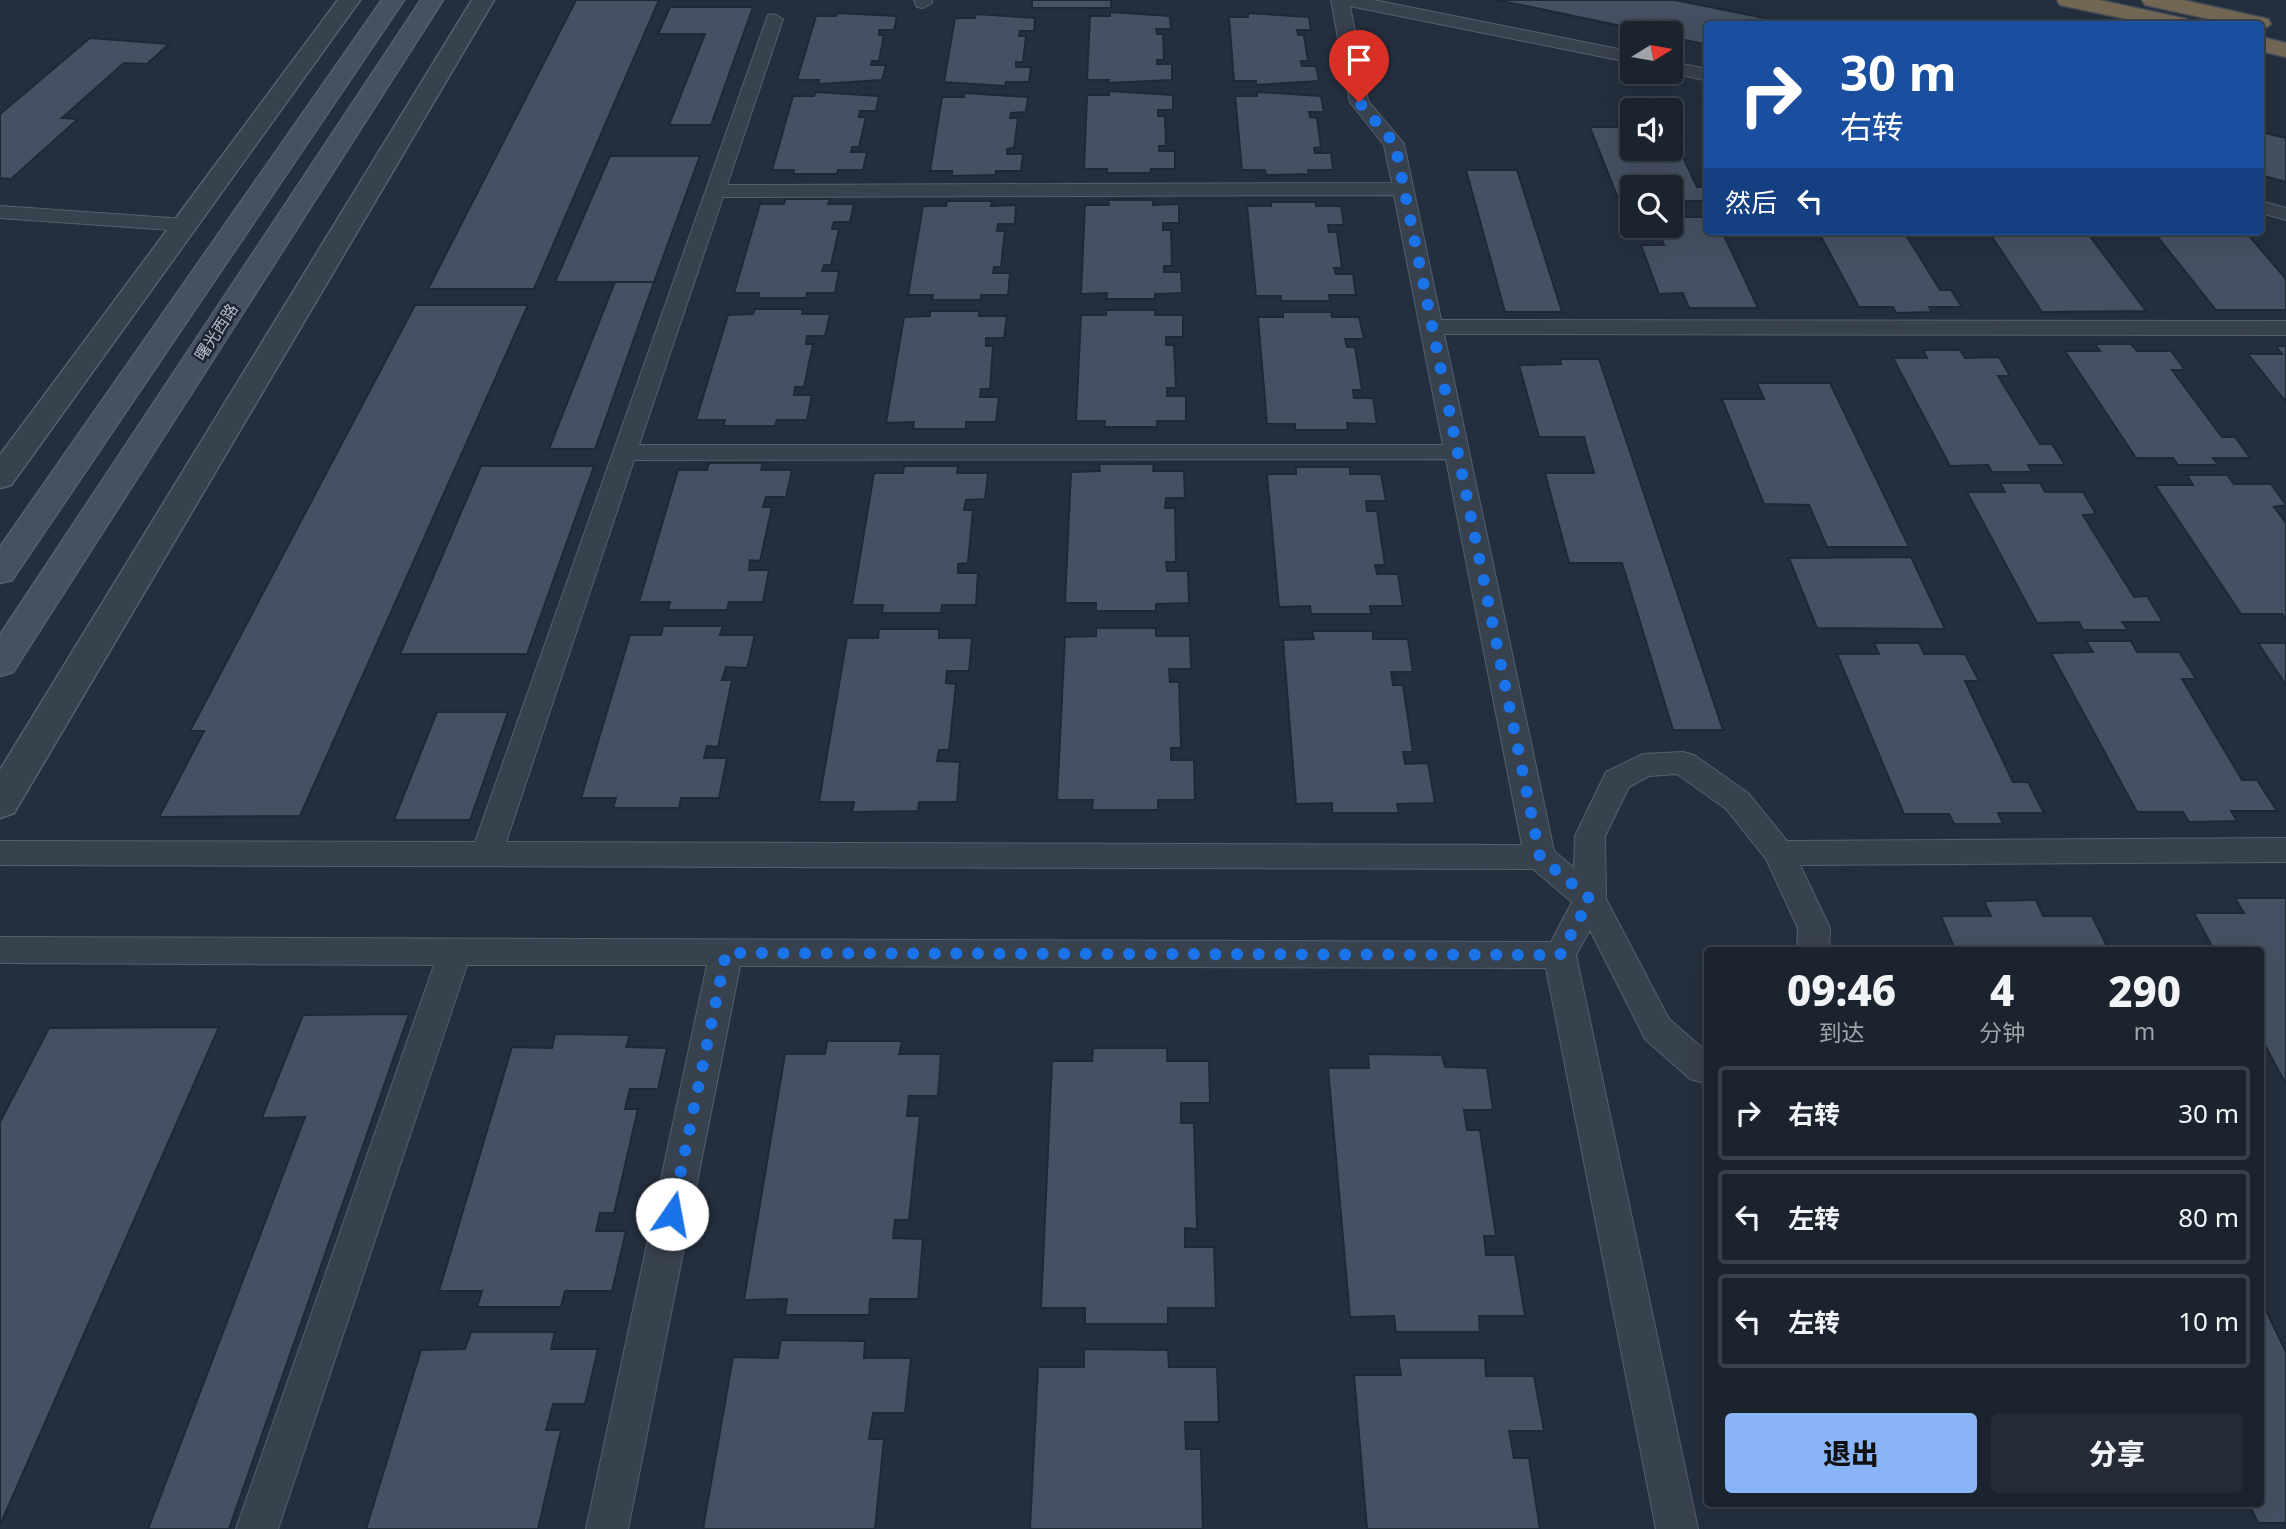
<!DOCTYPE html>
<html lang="zh">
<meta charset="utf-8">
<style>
:root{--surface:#1b232e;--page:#242b36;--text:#f1f3f6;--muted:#a0a4aa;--line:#39404a;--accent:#8ab4f8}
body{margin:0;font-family:"Noto Sans","Noto Sans SC",sans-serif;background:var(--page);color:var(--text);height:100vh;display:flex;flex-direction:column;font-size:26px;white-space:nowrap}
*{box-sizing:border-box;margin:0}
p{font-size:23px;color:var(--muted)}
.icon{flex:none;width:38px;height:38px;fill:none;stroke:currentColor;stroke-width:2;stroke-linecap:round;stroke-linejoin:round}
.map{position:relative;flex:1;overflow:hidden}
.side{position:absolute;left:1704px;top:947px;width:560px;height:560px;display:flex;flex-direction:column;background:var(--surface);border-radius:7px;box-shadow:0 7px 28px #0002,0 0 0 2px var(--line)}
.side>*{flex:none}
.banner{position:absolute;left:1704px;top:21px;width:560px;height:214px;border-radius:7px;box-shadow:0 7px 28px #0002,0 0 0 2px var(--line);background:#1a4fa0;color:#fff;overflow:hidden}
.needle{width:46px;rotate:79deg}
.fabs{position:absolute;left:1620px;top:21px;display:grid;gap:14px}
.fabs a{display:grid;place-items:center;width:63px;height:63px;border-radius:7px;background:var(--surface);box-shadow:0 7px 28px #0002,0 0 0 2px var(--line);font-size:35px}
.pin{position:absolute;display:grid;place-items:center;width:60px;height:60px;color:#fff;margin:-72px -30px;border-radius:50% 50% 50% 0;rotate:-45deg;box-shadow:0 0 7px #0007}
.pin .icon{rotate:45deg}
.me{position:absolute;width:77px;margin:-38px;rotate:12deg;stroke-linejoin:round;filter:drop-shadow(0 0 5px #0008)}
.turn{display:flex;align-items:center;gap:24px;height:147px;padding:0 21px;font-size:32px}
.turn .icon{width:91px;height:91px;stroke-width:2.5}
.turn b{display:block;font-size:49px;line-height:60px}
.then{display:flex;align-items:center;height:66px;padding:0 21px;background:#0003;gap:14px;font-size:26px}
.eta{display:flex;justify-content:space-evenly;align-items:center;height:119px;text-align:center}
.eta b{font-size:42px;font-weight:800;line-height:49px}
.primary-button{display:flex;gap:14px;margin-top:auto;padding:14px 21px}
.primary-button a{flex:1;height:80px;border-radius:7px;background:var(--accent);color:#111;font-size:28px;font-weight:800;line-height:80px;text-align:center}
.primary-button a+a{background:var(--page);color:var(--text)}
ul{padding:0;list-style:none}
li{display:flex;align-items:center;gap:21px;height:94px;margin:0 14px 10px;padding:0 7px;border:4px solid var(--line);border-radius:7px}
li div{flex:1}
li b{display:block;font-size:26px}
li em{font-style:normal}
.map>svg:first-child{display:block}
</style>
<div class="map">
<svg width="2286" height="1529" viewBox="0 0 2286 1529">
<rect width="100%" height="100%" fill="#242f3e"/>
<!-- building -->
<path fill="#455162" stroke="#1f2835" stroke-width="2" d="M 576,0 L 659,0 L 534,289 L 428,289 Z
M 1032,0 L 1111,0 L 1111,8 L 1032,8 Z
M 1497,0 L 1675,0 L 1794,24 L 1708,24 L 1708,45 L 1671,37 L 1671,33 L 1655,33 Z
M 670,7 L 753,7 L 711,125 L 669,125 L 705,34 L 658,34 Z
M 1110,12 L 1170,16 L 1171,29 L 1156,29 L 1157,34 L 1163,34 L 1164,60 L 1157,60 L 1157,64 L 1172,64 L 1172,80 L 1108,83 L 1109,80 L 1087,80 L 1090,16 L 1110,16 Z
M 838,13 L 897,16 L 894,30 L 879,30 L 879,35 L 884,35 L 879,61 L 872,61 L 871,65 L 886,65 L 882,80 L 818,84 L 819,80 L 797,80 L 816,16 L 836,16 Z
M 1248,13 L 1309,17 L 1311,30 L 1297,30 L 1298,35 L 1304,35 L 1308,61 L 1301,61 L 1302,66 L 1316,66 L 1319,81 L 1256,85 L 1256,81 L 1234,81 L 1229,17 L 1248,17 Z
M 976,14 L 1035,18 L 1034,31 L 1020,31 L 1019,36 L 1026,36 L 1023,62 L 1016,62 L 1016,67 L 1031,67 L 1029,82 L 1006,82 L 1005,86 L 944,82 L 955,18 L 975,18 Z
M 90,38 L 169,44 L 147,64 L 124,63 L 62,118 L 78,119 L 11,179 L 0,178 L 0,114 Z
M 1109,91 L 1173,95 L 1173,110 L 1158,110 L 1158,116 L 1165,116 L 1166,146 L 1159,146 L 1159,151 L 1175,151 L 1175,169 L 1151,169 L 1150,173 L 1107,173 L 1107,169 L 1084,169 L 1087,95 L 1109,95 Z
M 816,92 L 879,96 L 876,111 L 860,111 L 859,117 L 866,117 L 859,147 L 852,147 L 851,152 L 867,152 L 863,170 L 838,170 L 837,174 L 793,174 L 794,170 L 772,170 L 793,96 L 814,96 Z
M 1257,92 L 1321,96 L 1324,112 L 1309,112 L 1310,117 L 1317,118 L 1321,147 L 1314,148 L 1315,153 L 1331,153 L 1333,170 L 1308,170 L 1309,174 L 1266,175 L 1265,170 L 1242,170 L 1235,96 L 1257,96 Z
M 964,93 L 1028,97 L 1026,112 L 1011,113 L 1010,118 L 1018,118 L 1014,148 L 1007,149 L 1007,154 L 1023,154 L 1021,171 L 996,171 L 995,175 L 952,176 L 952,171 L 930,171 L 942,97 L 964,97 Z
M 1617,121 L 1633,121 L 1633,149 L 1671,149 L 1671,127 L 1679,127 L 1685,139 L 1675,140 L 1697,187 L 1707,187 L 1708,201 L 1684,201 L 1686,206 L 1671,206 L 1671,187 L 1633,187 L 1633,201 L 1619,201 L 1590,127 L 1619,127 Z
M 2261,132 L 2286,138 L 2286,182 L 2261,175 Z
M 610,156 L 700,156 L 654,282 L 555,282 Z
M 1466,170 L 1517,170 L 1562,312 L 1505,312 Z
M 785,199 L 830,199 L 828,204 L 854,204 L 850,222 L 834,222 L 832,229 L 839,229 L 831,265 L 824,265 L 822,271 L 839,271 L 835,293 L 807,293 L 806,298 L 758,298 L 759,293 L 734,293 L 760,204 L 784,204 Z
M 1108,200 L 1153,200 L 1153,205 L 1179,204 L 1179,223 L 1163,223 L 1163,230 L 1171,230 L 1172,266 L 1164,266 L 1164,272 L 1181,272 L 1182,293 L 1155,294 L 1155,299 L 1106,299 L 1107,293 L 1081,294 L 1085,205 L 1109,205 Z
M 947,201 L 992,201 L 991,206 L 1016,205 L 1015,224 L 998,224 L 997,231 L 1005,231 L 1001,267 L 994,267 L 993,273 L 1010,273 L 1008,295 L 981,295 L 981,300 L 932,300 L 933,295 L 908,295 L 923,206 L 946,206 Z
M 1271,202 L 1316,202 L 1316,206 L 1341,206 L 1344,225 L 1328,225 L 1329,232 L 1337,232 L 1342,268 L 1334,268 L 1336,274 L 1353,274 L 1356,295 L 1329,295 L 1330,301 L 1281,301 L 1281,296 L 1256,296 L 1247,206 L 1271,206 Z
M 1671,217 L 1708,217 L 1708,231 L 1722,231 L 1758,308 L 1689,308 L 1683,293 L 1659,294 L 1641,245 L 1664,245 L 1656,226 L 1671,226 Z
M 1818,231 L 1915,231 L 1917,235 L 1906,235 L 1940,290 L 1951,290 L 1962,307 L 1929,307 L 1932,312 L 1896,313 L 1893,307 L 1859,307 Z
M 1988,231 L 2086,231 L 2146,311 L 2042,312 Z
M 2153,231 L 2245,231 L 2286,279 L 2286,310 L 2216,310 Z
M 615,282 L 654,282 L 595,449 L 549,449 Z
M 415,305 L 528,305 L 300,816 L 159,817 L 204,731 L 190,731 Z
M 755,309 L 803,309 L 802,314 L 830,314 L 825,336 L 807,336 L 806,344 L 813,344 L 804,387 L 795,387 L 794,395 L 812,395 L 807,420 L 777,420 L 775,426 L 723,426 L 725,420 L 696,420 L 728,315 L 753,314 Z
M 1106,310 L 1155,310 L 1155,315 L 1183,315 L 1183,337 L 1166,337 L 1166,345 L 1174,345 L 1176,388 L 1167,388 L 1167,396 L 1186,396 L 1186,421 L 1157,421 L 1157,427 L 1104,427 L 1105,421 L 1076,421 L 1081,315 L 1106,315 Z
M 930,311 L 979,311 L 979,316 L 1007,316 L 1004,338 L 986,338 L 986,346 L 993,346 L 990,389 L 981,389 L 980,397 L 999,397 L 996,422 L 966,422 L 966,429 L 913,429 L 914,422 L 886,423 L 904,317 L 930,316 Z
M 1283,312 L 1331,312 L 1332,317 L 1359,317 L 1364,339 L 1345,339 L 1347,347 L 1355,347 L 1362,390 L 1353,390 L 1354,398 L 1373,398 L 1377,424 L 1347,423 L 1348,430 L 1295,430 L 1295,424 L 1267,424 L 1258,317 L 1283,317 Z
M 2095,344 L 2131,344 L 2137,351 L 2171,351 L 2185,370 L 2172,370 L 2222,437 L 2235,437 L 2250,458 L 2213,458 L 2218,465 L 2178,465 L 2173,458 L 2136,458 L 2065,351 L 2100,351 Z
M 2276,346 L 2286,346 L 2286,402 L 2248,354 L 2282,354 Z
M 1923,350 L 1960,350 L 1965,358 L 1999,357 L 2010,376 L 1998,376 L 2040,444 L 2052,444 L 2065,465 L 2028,465 L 2032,472 L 1992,472 L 1988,465 L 1950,466 L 1893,358 L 1927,358 Z
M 1560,359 L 1599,359 L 1723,730 L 1673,730 L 1622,563 L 1569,563 L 1545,473 L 1594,473 L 1584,437 L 1539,437 L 1519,365 L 1561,364 Z
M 1757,383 L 1830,383 L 1909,547 L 1827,547 L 1809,505 L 1764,504 L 1722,399 L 1764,399 Z
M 709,463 L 763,463 L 761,470 L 792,470 L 786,497 L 766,497 L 763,507 L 772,507 L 760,561 L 750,560 L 749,570 L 769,570 L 763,602 L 729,602 L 727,610 L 668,610 L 670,602 L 639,602 L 678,470 L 707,470 Z
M 1099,464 L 1154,464 L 1153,471 L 1184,471 L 1185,498 L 1166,498 L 1165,508 L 1175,508 L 1176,562 L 1166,562 L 1167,571 L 1188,571 L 1189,603 L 1156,604 L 1156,611 L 1096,611 L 1096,603 L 1065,603 L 1071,472 L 1100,471 Z
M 481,466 L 594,466 L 527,654 L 400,654 Z
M 904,466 L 958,466 L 957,473 L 988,473 L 985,499 L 966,500 L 964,510 L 973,510 L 968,563 L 958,564 L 958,573 L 978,573 L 976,605 L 942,605 L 941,613 L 882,613 L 883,605 L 852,605 L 874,473 L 903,473 Z
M 1296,467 L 1350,467 L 1350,474 L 1381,474 L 1386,501 L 1366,501 L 1367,511 L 1377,511 L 1385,565 L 1375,565 L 1377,574 L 1398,574 L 1403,606 L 1370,606 L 1371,614 L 1311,614 L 1310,606 L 1279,607 L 1267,474 L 1296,474 Z
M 2187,475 L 2227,475 L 2234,484 L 2271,484 L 2286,505 L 2274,507 L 2286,523 L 2286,619 L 2282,614 L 2241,614 L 2155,485 L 2193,485 Z
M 2000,483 L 2040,483 L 2045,492 L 2083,492 L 2096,514 L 2083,515 L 2134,597 L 2147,596 L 2163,622 L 2122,622 L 2128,630 L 2083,630 L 2079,622 L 2037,623 L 1967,492 L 2005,492 Z
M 1911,557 L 1945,629 L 1817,628 L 1789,558 Z
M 663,626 L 723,626 L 720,635 L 755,635 L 747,668 L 726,667 L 722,680 L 732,680 L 718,747 L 707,746 L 704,758 L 727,758 L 719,798 L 681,798 L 679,808 L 613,808 L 616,798 L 581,798 L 630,635 L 661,635 Z
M 1096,628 L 1156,628 L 1156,636 L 1190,636 L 1191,669 L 1169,669 L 1170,682 L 1179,682 L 1181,748 L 1171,748 L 1171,760 L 1194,760 L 1195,800 L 1158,800 L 1158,810 L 1092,810 L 1093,800 L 1057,800 L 1065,637 L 1096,636 Z
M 879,629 L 939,629 L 939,638 L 972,638 L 969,671 L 947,671 L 946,683 L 956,684 L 949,750 L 939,750 L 937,761 L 960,762 L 957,802 L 919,802 L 918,811 L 852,812 L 854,802 L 819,802 L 847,638 L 878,638 Z
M 1312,631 L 1373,631 L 1373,639 L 1408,639 L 1413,672 L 1391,672 L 1393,685 L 1403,685 L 1413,752 L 1403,752 L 1405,764 L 1428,763 L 1435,803 L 1397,804 L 1399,813 L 1332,813 L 1332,803 L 1296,804 L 1283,640 L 1314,639 Z
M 2086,641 L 2131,641 L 2137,652 L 2179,652 L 2196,679 L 2182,679 L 2242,780 L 2257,780 L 2277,811 L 2231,811 L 2237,821 L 2189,822 L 2183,812 L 2137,812 L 2051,653 L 2093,652 Z
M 1874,643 L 1919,643 L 1924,654 L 1965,654 L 1979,681 L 1965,681 L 2013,782 L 2028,782 L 2044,813 L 1998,813 L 2003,824 L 1954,824 L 1949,814 L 1904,814 L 1837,654 L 1879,654 Z
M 2258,643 L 2286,643 L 2286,685 Z
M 437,712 L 508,712 L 470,820 L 394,820 Z
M 2235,898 L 2286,898 L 2286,1084 L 2261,1038 L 2261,950 L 2214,950 L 2194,913 L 2244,913 Z
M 2036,900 L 2043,916 L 2092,916 L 2109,950 L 1955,950 L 1941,916 L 1991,916 L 1984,901 Z
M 409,1014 L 229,1529 L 148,1529 L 305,1117 L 262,1118 L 303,1015 Z
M 219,1027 L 0,1525 L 0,1122 L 49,1028 Z
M 555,1034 L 630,1035 L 626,1047 L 667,1048 L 658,1089 L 630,1089 L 625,1109 L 638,1109 L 614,1213 L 600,1213 L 596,1231 L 626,1231 L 612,1291 L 565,1291 L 561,1307 L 477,1307 L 482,1291 L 439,1291 L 512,1047 L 552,1048 Z
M 827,1041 L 902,1041 L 899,1054 L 941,1054 L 938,1096 L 909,1096 L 907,1116 L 920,1116 L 909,1220 L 895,1220 L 893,1238 L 923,1239 L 918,1299 L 870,1299 L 869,1315 L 785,1315 L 787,1299 L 744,1300 L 785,1054 L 825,1054 Z
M 1093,1048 L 1167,1048 L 1167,1061 L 1209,1061 L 1210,1103 L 1181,1103 L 1181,1123 L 1194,1123 L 1197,1229 L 1185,1228 L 1185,1247 L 1214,1247 L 1216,1308 L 1168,1308 L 1168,1324 L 1085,1324 L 1085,1308 L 1041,1308 L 1052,1061 L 1092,1061 Z
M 1368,1054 L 1442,1055 L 1445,1067 L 1487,1068 L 1493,1110 L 1464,1110 L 1467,1130 L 1480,1130 L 1496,1236 L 1484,1236 L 1486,1255 L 1515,1255 L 1525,1316 L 1479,1316 L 1480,1332 L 1396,1332 L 1394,1316 L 1350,1317 L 1328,1068 L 1369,1068 Z
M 2261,1300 L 2286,1352 L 2286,1523 L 2258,1523 L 2249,1504 L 2184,1503 L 2261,1503 Z
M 471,1332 L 555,1332 L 551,1349 L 598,1349 L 585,1404 L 553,1404 L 546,1430 L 561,1430 L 538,1529 L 366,1529 L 421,1350 L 465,1349 Z
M 781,1340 L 865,1341 L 864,1358 L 911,1358 L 905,1413 L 873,1413 L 869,1439 L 884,1439 L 875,1529 L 703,1529 L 733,1357 L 778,1358 Z
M 1084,1349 L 1168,1350 L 1169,1367 L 1217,1367 L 1219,1422 L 1185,1422 L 1186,1449 L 1201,1449 L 1203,1529 L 1030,1529 L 1038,1367 L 1084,1367 Z
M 1398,1358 L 1485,1358 L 1486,1376 L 1534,1376 L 1544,1431 L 1509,1431 L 1514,1458 L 1529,1458 L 1540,1529 L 1367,1529 L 1354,1375 L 1401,1375 Z"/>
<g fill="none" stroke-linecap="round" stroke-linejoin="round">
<defs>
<path id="lane" d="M 914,0 L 932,0 L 932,3 L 923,8 L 917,7 Z
M 1331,0 L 1374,0 L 1633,52 L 1633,63 L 1350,6 L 1368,101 L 1404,144 L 1441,320 L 2286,321 L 2286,335 L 1444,334 L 1554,851 L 1574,868 L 1575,836 L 1606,772 L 1643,754 L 1683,752 L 1694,755 L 1748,793 L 1787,841 L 2286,838 L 2286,862 L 1800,865 L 1830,928 L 1829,950 L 1797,950 L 1798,928 L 1766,859 L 1726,809 L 1677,774 L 1649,776 L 1629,787 L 1605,836 L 1606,899 L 1669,1019 L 1708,1053 L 1708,1084 L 1690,1079 L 1645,1039 L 1590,930 L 1576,955 L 1698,1529 L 1656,1529 L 1546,968 L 740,966 L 628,1529 L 586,1529 L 707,965 L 467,965 L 278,1529 L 236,1529 L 434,965 L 0,963 L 0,937 L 1551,942 L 1572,902 L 1533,869 L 0,865 L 0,841 L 475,842 L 768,15 L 774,14 L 783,19 L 727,185 L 1392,183 L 1384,145 L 1350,102 ZM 1394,195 L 1443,445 L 639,445 L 723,197 ZM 1446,459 L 1522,845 L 506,842 L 634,460 Z
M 1671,62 L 1708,69 L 1708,81 L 1668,72 L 1671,72 Z
M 2261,201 L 2286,208 L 2286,220 L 2261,213 Z
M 0,206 L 185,219 L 195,225 L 185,231 L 0,218 Z"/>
<path id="street" d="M 338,0 L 360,0 L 11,485 L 0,488 L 0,455 Z
M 472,0 L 494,0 L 14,813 L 0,818 L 0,770 Z"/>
<path id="secondary" d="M 382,0 L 404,0 L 12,580 L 0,583 L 0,547 Z
M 421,0 L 443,0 L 13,672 L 0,676 L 0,635 Z"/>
<path id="highway" d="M 2057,0 L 2099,0 L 2187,19 L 2190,24 L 2150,24 L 2060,5 Z
M 2142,0 L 2183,0 L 2268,19 L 2271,24 L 2261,31 L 2261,24 L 2232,24 L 2145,5 Z
M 2261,37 L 2286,43 L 2286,57 L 2261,51 Z"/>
</defs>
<!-- lane casing -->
<use href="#lane" stroke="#565f6c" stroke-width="2"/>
<!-- street casing -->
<use href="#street" stroke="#565f6c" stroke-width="3"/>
<!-- secondary casing -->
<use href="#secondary" stroke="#565f6c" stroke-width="3"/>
<!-- highway casing -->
<use href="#highway" stroke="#434c59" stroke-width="3"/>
<!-- lane -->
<use href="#lane" fill="#38414e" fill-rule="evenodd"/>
<!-- street -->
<use href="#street" fill="#38414e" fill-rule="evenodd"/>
<!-- secondary -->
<use href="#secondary" fill="#465061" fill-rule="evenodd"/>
<!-- highway -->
<use href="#highway" fill="#746855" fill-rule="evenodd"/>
</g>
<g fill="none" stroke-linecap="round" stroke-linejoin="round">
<!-- route -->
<path stroke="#1a73e8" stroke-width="12" stroke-dasharray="0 21.6" d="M 672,1214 L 726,953 L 1560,955 L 1590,899 L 1540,857 L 1395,144 L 1359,102"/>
</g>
<g text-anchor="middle" stroke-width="5" stroke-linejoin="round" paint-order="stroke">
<!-- far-street labels -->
<g font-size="16" fill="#b4bcc9" stroke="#1d2633">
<text transform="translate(216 332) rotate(-57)" y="6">曙光西路</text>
</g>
</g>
</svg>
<div class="fabs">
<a><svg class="needle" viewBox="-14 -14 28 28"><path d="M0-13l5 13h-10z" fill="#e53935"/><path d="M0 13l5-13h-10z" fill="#a0a4aa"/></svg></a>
<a><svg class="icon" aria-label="sound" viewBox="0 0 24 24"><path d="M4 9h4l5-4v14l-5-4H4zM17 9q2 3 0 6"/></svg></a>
<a><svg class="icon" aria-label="search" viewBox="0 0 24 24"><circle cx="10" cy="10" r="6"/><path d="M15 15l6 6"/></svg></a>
</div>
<div class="pin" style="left:1359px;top:102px;background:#d93025"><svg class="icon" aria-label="arrive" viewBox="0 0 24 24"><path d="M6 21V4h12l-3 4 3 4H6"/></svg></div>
<svg class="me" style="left:672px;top:1214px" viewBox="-20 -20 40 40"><circle r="19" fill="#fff"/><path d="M0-13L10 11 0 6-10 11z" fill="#1a73e8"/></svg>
<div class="banner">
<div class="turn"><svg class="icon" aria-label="right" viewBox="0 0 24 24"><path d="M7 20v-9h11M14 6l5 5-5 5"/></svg><div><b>30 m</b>右转</div></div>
<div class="then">然后<svg class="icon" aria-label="left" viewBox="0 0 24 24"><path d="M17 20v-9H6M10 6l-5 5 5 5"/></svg></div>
</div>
<section class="side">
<div class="eta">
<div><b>09:46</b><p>到达</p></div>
<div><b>4</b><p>分钟</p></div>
<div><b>290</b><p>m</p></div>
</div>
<ul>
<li><svg class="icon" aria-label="right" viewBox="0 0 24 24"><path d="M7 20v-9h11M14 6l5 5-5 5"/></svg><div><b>右转</b></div><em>30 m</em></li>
<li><svg class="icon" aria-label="left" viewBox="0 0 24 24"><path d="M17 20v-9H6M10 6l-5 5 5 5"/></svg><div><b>左转</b></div><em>80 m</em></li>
<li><svg class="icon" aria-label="left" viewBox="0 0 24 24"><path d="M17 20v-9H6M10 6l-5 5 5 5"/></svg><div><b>左转</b></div><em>10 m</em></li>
</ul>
<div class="primary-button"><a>退出</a><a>分享</a></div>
</section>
</div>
